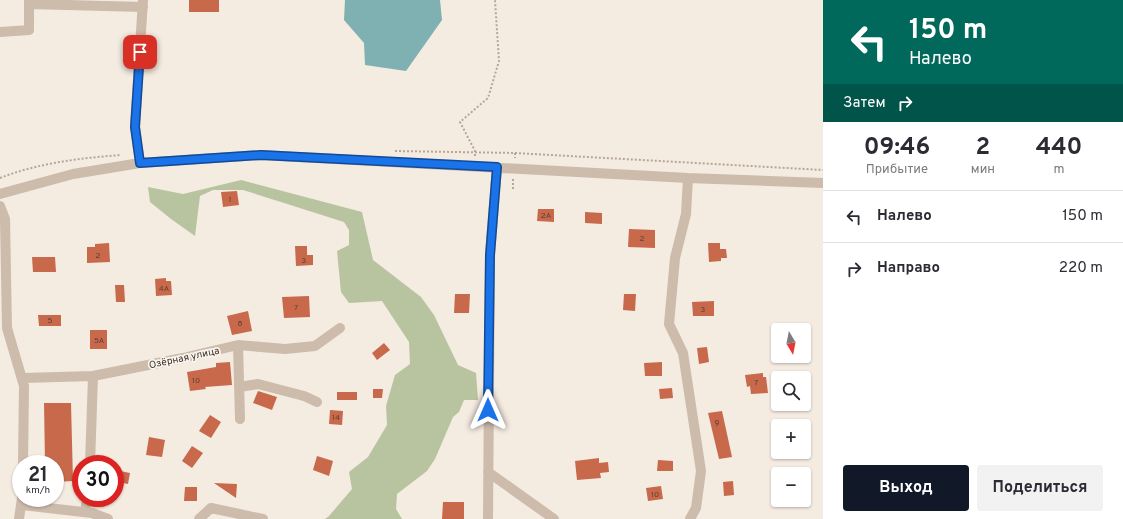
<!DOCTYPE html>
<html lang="ru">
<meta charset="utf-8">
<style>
:root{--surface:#fff;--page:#f2f2f3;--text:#2b2b33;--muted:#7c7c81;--line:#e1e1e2;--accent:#111827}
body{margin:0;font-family:Overpass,sans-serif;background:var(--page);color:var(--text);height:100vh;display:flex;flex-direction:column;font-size:15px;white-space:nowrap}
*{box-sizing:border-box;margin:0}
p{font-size:13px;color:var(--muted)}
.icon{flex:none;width:22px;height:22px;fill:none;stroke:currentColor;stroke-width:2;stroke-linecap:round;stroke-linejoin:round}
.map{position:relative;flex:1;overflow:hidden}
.panel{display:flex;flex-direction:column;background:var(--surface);width:300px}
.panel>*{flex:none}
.top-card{background:#00695c;color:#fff;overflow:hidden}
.needle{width:26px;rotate:170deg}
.tools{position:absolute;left:771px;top:323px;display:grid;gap:8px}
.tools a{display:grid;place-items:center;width:40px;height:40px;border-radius:4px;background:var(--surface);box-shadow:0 1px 3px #0004;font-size:20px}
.speed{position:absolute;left:12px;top:455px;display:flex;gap:8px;font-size:20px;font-weight:700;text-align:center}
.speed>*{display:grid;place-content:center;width:52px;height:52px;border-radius:50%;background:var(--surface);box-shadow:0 1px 3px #0004;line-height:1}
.speed small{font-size:10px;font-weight:400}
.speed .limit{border:6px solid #d22;background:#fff;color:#111}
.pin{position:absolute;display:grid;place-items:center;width:34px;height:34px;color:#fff;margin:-17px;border-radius:8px;box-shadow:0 2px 6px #0006}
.me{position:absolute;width:44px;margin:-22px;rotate:0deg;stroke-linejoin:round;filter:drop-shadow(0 0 3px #0008)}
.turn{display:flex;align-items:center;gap:14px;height:84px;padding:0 20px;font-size:18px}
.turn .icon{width:52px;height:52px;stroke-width:2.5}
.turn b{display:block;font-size:28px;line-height:34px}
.then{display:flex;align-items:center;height:38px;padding:0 20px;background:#0003;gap:8px;font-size:15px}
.eta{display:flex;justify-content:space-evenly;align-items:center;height:68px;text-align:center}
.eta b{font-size:24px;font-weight:700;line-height:28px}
.action{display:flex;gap:8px;margin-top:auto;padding:8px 20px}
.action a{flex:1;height:46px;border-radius:4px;background:var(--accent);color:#fff;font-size:16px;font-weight:700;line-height:46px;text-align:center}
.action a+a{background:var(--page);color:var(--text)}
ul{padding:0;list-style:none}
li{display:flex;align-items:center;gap:12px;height:52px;padding:0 20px;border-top:1px solid var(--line)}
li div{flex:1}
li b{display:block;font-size:15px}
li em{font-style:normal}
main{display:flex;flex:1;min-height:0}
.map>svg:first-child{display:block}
</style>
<main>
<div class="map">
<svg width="823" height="519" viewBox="0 0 823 519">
<rect width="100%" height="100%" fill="#f4ebe1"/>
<!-- green -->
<path fill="#b8c4a0" d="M 241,180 L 362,212 L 373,260 L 421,297 L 434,315 L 458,365 L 476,373 L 478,400 L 464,400 L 459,412 L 453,417 L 435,459 L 427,471 L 397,494 L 396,509 L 402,519 L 325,519 L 329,516 L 352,489 L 349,472 L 368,457 L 387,425 L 386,406 L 395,375 L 410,364 L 409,342 L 382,301 L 349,303 L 341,292 L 337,251 L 349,245 L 349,230 L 344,222 L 243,190 L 213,190 L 200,196 L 195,236 L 171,219 L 150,202 L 148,187 L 183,194 Z"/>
<!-- water -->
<path fill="#7fb0b2" d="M 345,0 L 440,0 L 442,20 L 406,71 L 365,65 L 364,43 L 344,20 Z"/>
<!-- building -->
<path fill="#c8694b" d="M 189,0 L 219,0 L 219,12 L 189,12 Z
M 237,191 L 239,205 L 223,207 L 221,192 Z
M 538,209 L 554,209 L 554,222 L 537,221 Z
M 585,212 L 602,213 L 602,224 L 585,223 Z
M 629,229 L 655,230 L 655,248 L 628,247 Z
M 109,243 L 110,262 L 87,263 L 87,247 L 95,247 L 95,244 Z
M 708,243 L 720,243 L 720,249 L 726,249 L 727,258 L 721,258 L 721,261 L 709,262 Z
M 295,246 L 307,246 L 307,255 L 313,255 L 313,265 L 296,266 Z
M 32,257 L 55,257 L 56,272 L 33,272 Z
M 166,278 L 166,281 L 171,281 L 172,295 L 156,296 L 155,279 Z
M 115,285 L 124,285 L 125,302 L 116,302 Z
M 455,294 L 470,294 L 469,313 L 454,313 Z
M 624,294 L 636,294 L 635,311 L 623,310 Z
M 309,296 L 310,317 L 284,318 L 282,297 Z
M 714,301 L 714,316 L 693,316 L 692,302 Z
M 248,311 L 252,331 L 232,335 L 227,316 Z
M 38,315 L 61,315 L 61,326 L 39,326 Z
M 90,330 L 107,330 L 107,349 L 90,349 Z
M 384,343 L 390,350 L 377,360 L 372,353 Z
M 707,347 L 709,362 L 699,364 L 697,348 Z
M 230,362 L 232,385 L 205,387 L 206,389 L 190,391 L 187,372 L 216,367 L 216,363 Z
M 662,362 L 662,376 L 645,376 L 644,363 Z
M 763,373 L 763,377 L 766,377 L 768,393 L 751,394 L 750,386 L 747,387 L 745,375 Z
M 672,388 L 673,398 L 660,399 L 659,389 Z
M 373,389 L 383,389 L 382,398 L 373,398 Z
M 258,391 L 277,397 L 272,410 L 253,403 Z
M 337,392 L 357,392 L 357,400 L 337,400 Z
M 44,403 L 71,403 L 73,481 L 55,482 L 55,464 L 45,464 Z
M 330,410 L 343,411 L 342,425 L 329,424 Z
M 722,411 L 732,457 L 719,459 L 708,413 Z
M 210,415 L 221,422 L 211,438 L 199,431 Z
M 149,437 L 165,440 L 162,457 L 146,455 Z
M 192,446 L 203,453 L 192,468 L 182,461 Z
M 317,456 L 333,461 L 329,476 L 313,470 Z
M 599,458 L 599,463 L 608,462 L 609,472 L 600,473 L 601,478 L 577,480 L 575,461 Z
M 658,460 L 673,461 L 673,471 L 657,471 Z
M 120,471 L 130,473 L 128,484 L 118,482 Z
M 733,481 L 734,495 L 724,496 L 723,482 Z
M 214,483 L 237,484 L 236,498 Z
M 661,486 L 663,499 L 648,501 L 646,488 Z
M 185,487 L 197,487 L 197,501 L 184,501 Z
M 443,502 L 464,502 L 464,519 L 442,519 Z"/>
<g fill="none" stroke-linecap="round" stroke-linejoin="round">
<!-- path -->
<path stroke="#b9a596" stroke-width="2" stroke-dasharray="2 2" stroke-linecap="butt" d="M 395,151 L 515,153 L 515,158
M 515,153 L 823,170
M 475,156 L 475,151 L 460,122 L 488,98 L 499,61 L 495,0
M 0,178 C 38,163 81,158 121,155
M 513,189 L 513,178"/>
<!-- minor -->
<path stroke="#cdbbac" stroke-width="10" d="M 29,0 L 29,4 L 143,7
M 0,32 L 29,30 L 29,4
M 140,163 L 135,127 L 143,0
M 688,178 L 686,214 L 675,258 L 669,324 L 683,353 L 701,471 L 696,508 L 690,519
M 0,194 L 73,174 L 140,163 L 261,155 L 688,178 L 823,183
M 0,206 L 5,219 L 7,328 L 24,386 L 23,464
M 238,345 L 240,419
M 23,378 L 93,376 L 183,358 L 238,345 L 285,349 L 315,346 L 340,328
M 239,387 L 258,384 L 304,396 L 317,402
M 90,464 L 93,376
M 488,472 L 554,519
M 22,505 L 92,513 L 108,519
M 85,512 L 87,498
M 19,519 L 22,498
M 199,519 L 211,508 L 263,519
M 488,519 L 490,255 L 497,167"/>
</g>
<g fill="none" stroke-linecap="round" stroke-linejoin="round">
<defs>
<path id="route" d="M 140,52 L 135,127 L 140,163 L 261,155 L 497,167 L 490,255 L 488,410"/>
</defs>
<!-- route casing -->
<use href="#route" stroke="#114b97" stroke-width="10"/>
<!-- route -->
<use href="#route" stroke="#1a73e8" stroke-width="7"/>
</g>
<g text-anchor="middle" stroke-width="3.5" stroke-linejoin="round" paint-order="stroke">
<!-- number labels -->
<g font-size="8" fill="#5e3e33">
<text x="230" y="202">1</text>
<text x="546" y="218">2А</text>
<text x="642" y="241">2</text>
<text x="98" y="258">2</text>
<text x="304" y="263">3</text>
<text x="164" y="291">4А</text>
<text x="296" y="310">7</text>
<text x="703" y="312">3</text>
<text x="50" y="323">5</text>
<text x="240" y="326">8</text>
<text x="99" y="343">5А</text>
<text x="196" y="383">10</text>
<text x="756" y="385">7</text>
<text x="336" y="420">14</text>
<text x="717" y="425">9</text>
<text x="655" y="497">10</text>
</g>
<!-- street labels -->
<g font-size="10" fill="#3b302b" stroke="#fbf5ee">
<text transform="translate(184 357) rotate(-12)" y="4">Озёрная улица</text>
</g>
</g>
</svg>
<div class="tools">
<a><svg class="needle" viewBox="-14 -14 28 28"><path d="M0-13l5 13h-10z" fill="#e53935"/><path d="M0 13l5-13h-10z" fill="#7c7c81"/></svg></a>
<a><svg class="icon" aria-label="search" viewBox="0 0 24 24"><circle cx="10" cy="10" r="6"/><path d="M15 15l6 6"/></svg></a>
<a>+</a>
<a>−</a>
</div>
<div class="speed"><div>21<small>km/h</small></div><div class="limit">30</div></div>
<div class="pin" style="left:140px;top:52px;background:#d93025"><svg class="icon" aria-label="arrive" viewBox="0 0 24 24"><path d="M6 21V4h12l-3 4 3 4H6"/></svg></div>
<svg class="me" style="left:488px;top:410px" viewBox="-20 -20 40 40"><path d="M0-17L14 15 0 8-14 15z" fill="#1a73e8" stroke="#fff" stroke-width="4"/></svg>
</div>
<section class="panel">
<div class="top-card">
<div class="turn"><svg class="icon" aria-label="left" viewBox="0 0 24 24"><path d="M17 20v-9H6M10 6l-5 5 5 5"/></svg><div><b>150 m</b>Налево</div></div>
<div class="then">Затем<svg class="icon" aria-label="right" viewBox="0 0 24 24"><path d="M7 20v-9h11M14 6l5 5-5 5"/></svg></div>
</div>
<div class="eta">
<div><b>09:46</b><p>Прибытие</p></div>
<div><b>2</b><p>мин</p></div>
<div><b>440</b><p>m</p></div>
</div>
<ul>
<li><svg class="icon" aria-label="left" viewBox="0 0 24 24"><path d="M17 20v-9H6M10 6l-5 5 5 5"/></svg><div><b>Налево</b></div><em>150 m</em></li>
<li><svg class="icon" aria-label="right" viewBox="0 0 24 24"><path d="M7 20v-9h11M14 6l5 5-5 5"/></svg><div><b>Направо</b></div><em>220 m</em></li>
</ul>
<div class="action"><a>Выход</a><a>Поделиться</a></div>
</section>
</main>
